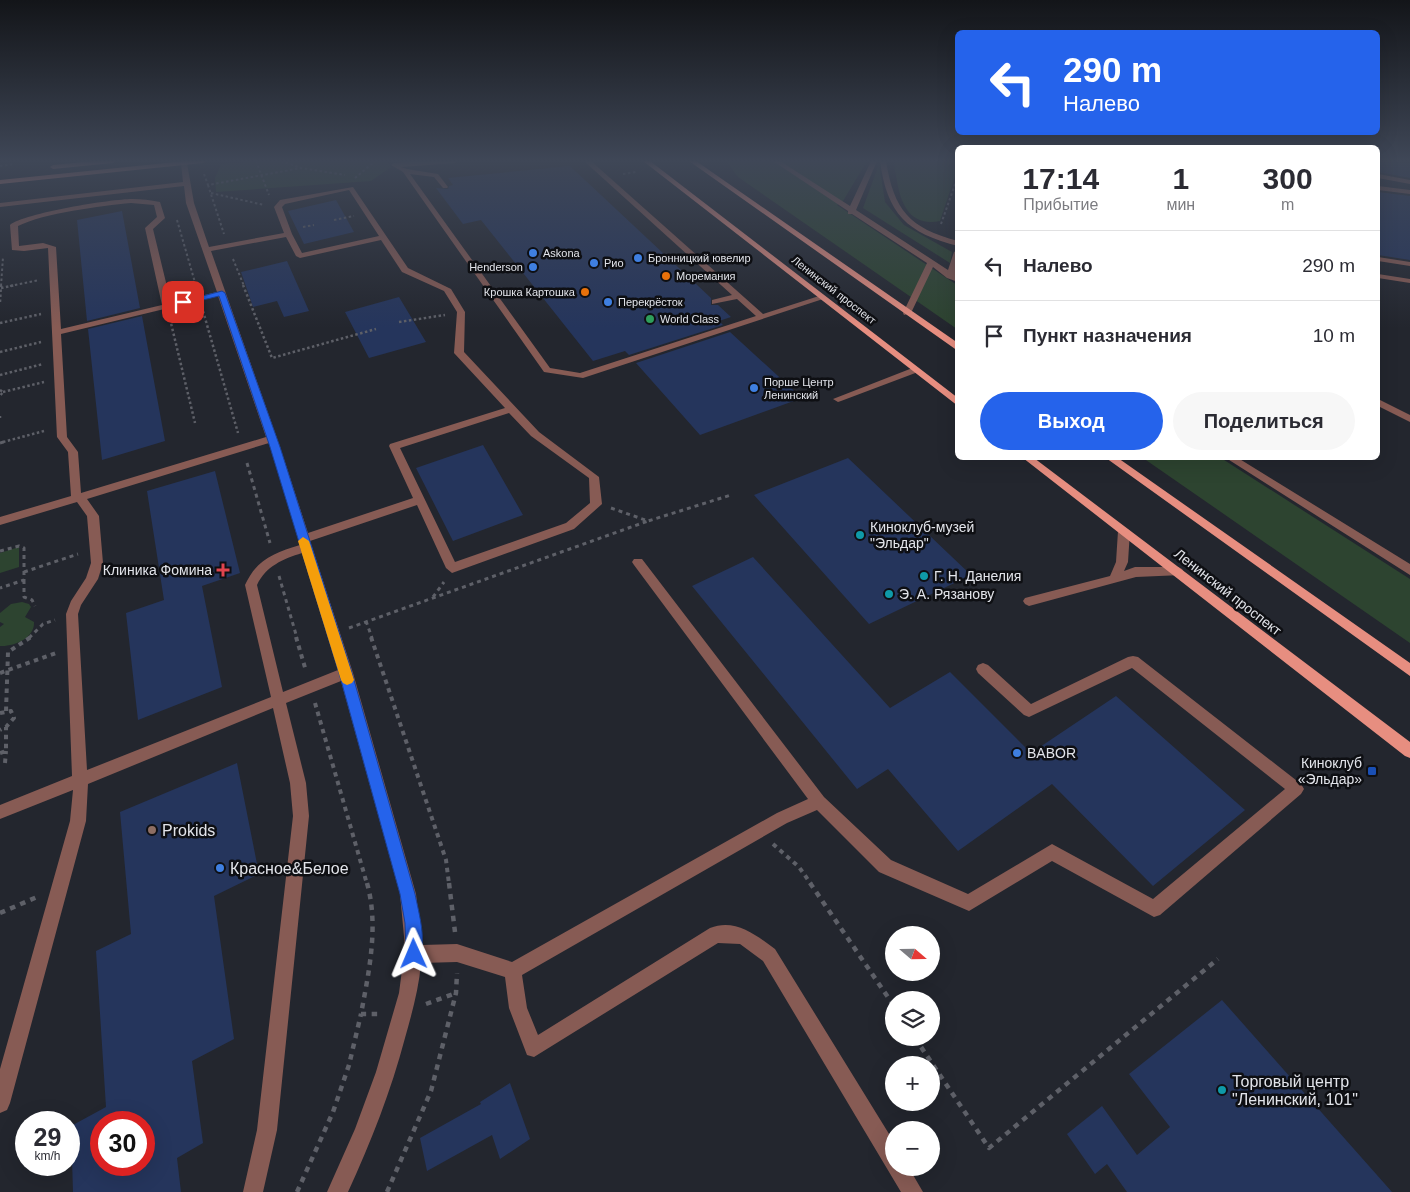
<!DOCTYPE html>
<html lang="ru">
<meta charset="utf-8">
<style>
:root{--surface:#fff;--page:#f7f7f7;--text:#2b2b33;--muted:#7c7c81;--line:#e1e1e2;--accent:#2563eb}
body{margin:0;font-family:Arial,sans-serif;background:var(--page);color:var(--text);height:100vh;display:flex;flex-direction:column;font-size:19px;white-space:nowrap}
*{box-sizing:border-box;margin:0}
p{font-size:16px;color:var(--muted)}
.icon{flex:none;width:28px;height:28px;fill:none;stroke:currentColor;stroke-width:2;stroke-linecap:round;stroke-linejoin:round}
.map{position:relative;flex:1;overflow:hidden}
.panel{position:absolute;left:955px;top:145px;width:425px;height:315px;display:flex;flex-direction:column;background:var(--surface);border-radius:8px;box-shadow:0 5px 20px #0002}
.panel>*{flex:none}
.banner{position:absolute;left:955px;top:30px;width:425px;height:105px;border-radius:8px;box-shadow:0 5px 20px #0002;background:#2563eb;color:#fff;overflow:hidden}
.needle{width:32px;rotate:110deg}
.controls{position:absolute;left:885px;top:926px;display:grid;gap:10px}
.controls a{display:grid;place-items:center;width:55px;height:55px;border-radius:50%;background:var(--surface);box-shadow:0 5px 20px #0002;font-size:25px}
.speed{position:absolute;left:15px;top:1111px;display:flex;gap:10px;font-size:25px;font-weight:700;text-align:center}
.speed>*{display:grid;place-content:center;width:65px;height:65px;border-radius:50%;background:var(--surface);box-shadow:0 5px 20px #0002;line-height:1}
.speed small{font-size:12px;font-weight:400}
.speed .limit{border:8px solid #d22;background:#fff;color:#111}
.pin{position:absolute;display:grid;place-items:center;width:42px;height:42px;color:#fff;margin:-21px;border-radius:10px;box-shadow:0 2px 8px #0006}
.me{position:absolute;width:55px;margin:-28px;rotate:359deg;stroke-linejoin:round;filter:drop-shadow(0 0 4px #0008)}
.turn{display:flex;align-items:center;gap:18px;height:105px;padding:0 25px;font-size:22px}
.turn .icon{width:65px;height:65px;stroke-width:2.5}
.turn b{display:block;font-size:35px;line-height:42px}
.eta{display:flex;justify-content:space-evenly;align-items:center;height:85px;text-align:center}
.eta b{font-size:30px;font-weight:700;line-height:35px}
.primary-button{display:flex;gap:10px;margin-top:auto;padding:10px 25px}
.primary-button a{flex:1;height:58px;border-radius:30px;background:var(--accent);color:#fff;font-size:20px;font-weight:700;line-height:58px;text-align:center}
.primary-button a+a{background:var(--page);color:var(--text)}
ul{padding:0;list-style:none}
li{display:flex;align-items:center;gap:15px;height:70px;padding:0 25px;border-top:1px solid var(--line)}
li div{flex:1}
li b{display:block;font-size:19px}
li em{font-style:normal}
.map>svg:first-child{display:block}
</style>
<div class="map">
<svg width="1410" height="1192" viewBox="0 0 1410 1192">
<rect width="100%" height="100%" fill="#23262e"/>
<!-- green -->
<path fill="#2d4430" d="M 258,161 L 386,161 L 391,167 L 371,181 L 216,192 L 215,178 L 221,164 Z
M 726,161 L 867,161 L 843,201 L 837,205 L 957,285 L 957,329 L 738,177 Z
M 895,161 L 957,161 L 957,170 L 940,221 C 911,227 901,205 897,181 C 896,174 893,167 895,161 Z
M 879,164 L 885,202 L 904,225 L 952,252 L 950,263 L 863,208 Z
M 1143,458 L 1221,458 L 1410,579 L 1410,643 Z
M 19,547 L 19,567 L 0,573 L 0,553 Z
M 22,602 L 29,604 L 31,607 L 25,617 L 34,622 C 35,638 14,647 0,646 L 0,627 L 4,624 L 0,622 L 0,613 L 11,604 Z"/>
<!-- building -->
<path fill="#25355c" fill-rule="evenodd" d="M 1378,161 L 1410,163 L 1410,178 L 1378,172 Z
M 570,166 L 711,298 L 711,305 L 718,305 L 731,317 L 719,321 L 723,325 L 629,355 L 625,351 L 593,361 L 481,220 L 463,224 L 436,188 L 448,189 L 449,186 L 453,185 L 448,178 Z
M 1378,192 L 1410,196 L 1410,260 L 1378,255 Z
M 336,200 L 354,232 L 304,244 L 288,211 Z
M 122,211 L 140,308 L 87,321 L 77,220 Z
M 287,261 L 309,311 L 284,317 L 277,301 L 253,307 L 241,272 Z
M 399,297 L 426,342 L 369,358 L 345,312 Z
M 142,316 L 165,441 L 102,460 L 88,329 Z
M 730,332 L 802,398 L 700,435 L 636,363 Z
M 483,445 L 523,515 L 453,541 L 416,468 Z
M 848,458 L 971,575 L 869,624 L 754,495 Z
M 215,471 L 240,573 L 202,586 L 222,687 L 138,720 L 126,613 L 164,600 L 147,491 Z
M 753,557 L 890,708 L 950,672 L 1031,753 L 1116,696 L 1245,810 L 1153,886 L 1052,784 L 958,851 L 888,769 L 857,789 L 692,586 Z
M 237,763 L 259,874 L 214,896 L 234,1039 L 192,1061 L 203,1143 L 177,1158 L 181,1192 L 73,1192 L 71,1126 L 106,1107 L 96,951 L 131,934 L 120,812 ZM 101,1122 L 144,1122 L 144,1165 L 101,1165 Z
M 1222,1000 L 1392,1192 L 1127,1192 L 1107,1164 L 1095,1174 L 1067,1134 L 1102,1106 L 1137,1155 L 1170,1127 L 1129,1074 Z
M 510,1083 L 530,1139 L 500,1159 L 492,1135 L 427,1171 L 420,1138 L 481,1104 L 480,1102 Z"/>
<g fill="none" stroke-linecap="round" stroke-linejoin="round">
<!-- path-far4 -->
<path stroke="#5e6068" stroke-width="2" stroke-dasharray="2.5 2.5" stroke-linecap="butt" d="M 256,161 L 269,195
M 281,161 L 301,168 L 345,175
M 0,166 L 14,164
M 204,174 L 208,185 L 301,168
M 623,174 L 636,172
M 355,178 L 375,161
M 208,185 L 224,234
M 211,193 L 264,205
M 177,220 L 196,286
M 334,220 L 354,216
M 941,224 L 958,176
M 303,227 L 314,225
M 233,259 L 244,286
M 1,286 L 3,257
M 10,286 L 39,280"/>
<!-- path-far3 -->
<path stroke="#5e6068" stroke-width="2.5" stroke-dasharray="2.5 2.5" stroke-linecap="butt" d="M 243,285 L 272,358 L 376,329
M 1,288 L 16,285
M 0,302 L 1,285
M 203,311 L 238,433
M 170,319 L 195,423
M 399,322 L 445,315
M 0,323 L 41,314
M 0,352 L 41,342
M 0,375 L 43,364
M 0,390 L 3,392 L 0,396
M 3,392 L 44,382
M 0,416 L 0,418
M 3,442 L 44,431"/>
<!-- path-far2 -->
<path stroke="#5e6068" stroke-width="3" stroke-dasharray="4 4" stroke-linecap="butt" d="M 0,443 L 7,441
M 247,463 L 270,543
M 611,508 L 648,521 L 731,495
M 0,551 L 19,546 L 24,548 L 24,580 L 0,588
M 24,572 L 78,554
M 279,576 L 297,638
M 24,580 L 24,597 L 32,600 L 35,606
M 433,597 L 444,582
M 366,621 L 372,638
M 349,628 L 648,521
M 29,638 L 43,624 L 55,620"/>
<!-- path-far1 -->
<path stroke="#5e6068" stroke-width="4" stroke-dasharray="4.5 4.5" stroke-linecap="butt" d="M 296,637 L 306,671
M 371,637 L 446,860 L 449,884
M 0,673 L 56,653
M 315,703 L 367,884
M 6,711 L 8,652 L 31,637
M 0,713 L 11,711 L 14,718 L 6,727 L 0,730
M 0,753 L 6,751 L 6,727
M 5,763 L 6,751
M 773,844 L 799,867 L 811,884"/>
<!-- path -->
<path stroke="#5e6068" stroke-width="4.5" stroke-dasharray="5.5 5.5" stroke-linecap="butt" d="M 367,883 C 379,926 369,971 361,1014 L 382,1014
M 449,883 L 455,932
M 810,883 L 894,1006
M 0,913 L 37,897
M 426,1004 L 456,993
M 915,1038 L 989,1148 L 1218,959
M 297,1192 L 333,1112 L 349,1065 L 361,1014
M 387,1192 L 431,1091 L 456,993 L 457,973"/>
<!-- minor -->
<path fill="#875b54" fill-rule="evenodd" d="M 184,161 L 187,163 L 194,203 L 209,247 L 284,233 L 274,207 L 280,200 L 353,187 L 408,268 L 451,289 L 465,312 L 464,352 L 539,432 L 599,477 L 602,504 L 574,529 L 452,573 L 446,568 L 417,505 L 310,541 L 353,673 L 416,894 L 422,945 L 457,944 L 512,962 L 777,813 L 808,799 L 634,565 L 632,562 L 634,559 L 642,559 L 824,797 L 891,860 L 968,894 L 1052,844 L 1153,899 L 1285,789 L 1132,668 L 1029,717 L 1024,715 L 978,673 L 976,669 L 978,665 L 983,663 L 988,665 L 1031,704 L 1128,657 L 1133,656 L 1138,657 L 1301,784 L 1304,789 L 1301,794 L 1160,915 L 1154,917 L 1052,861 L 969,911 L 879,872 L 817,810 L 787,823 L 522,975 L 527,1008 L 538,1035 L 710,928 C 735,918 756,935 775,949 L 894,1142 L 894,1168 L 909,1168 L 923,1192 L 901,1192 L 763,961 L 740,944 L 718,943 L 534,1057 L 527,1055 L 509,1008 L 505,977 L 457,962 L 421,963 C 419,988 412,1013 405,1038 C 391,1091 371,1142 348,1192 L 327,1192 L 355,1129 L 376,1072 L 399,993 L 405,947 L 400,894 L 341,681 L 286,703 L 306,783 L 309,816 L 277,1130 L 263,1192 L 243,1192 L 257,1130 L 293,816 L 290,783 L 273,708 L 88,784 L 86,821 L 10,1103 L 7,1110 L 0,1113 L 0,1069 L 70,821 L 73,790 L 0,819 L 0,805 L 72,776 L 66,614 L 71,601 L 86,578 L 91,563 L 87,516 L 77,502 L 0,525 L 0,517 L 71,496 L 68,452 L 57,437 L 48,248 L 24,251 L 12,250 L 10,225 C 24,213 112,199 132,199 C 142,199 150,200 160,202 L 165,218 L 153,229 L 171,303 L 217,292 L 186,203 L 184,186 L 0,207 L 0,203 L 183,182 L 181,163 ZM 349,190 L 379,236 L 302,253 L 292,234 L 282,207 L 285,204 ZM 131,203 L 154,205 L 157,217 L 145,228 L 162,305 L 61,329 L 56,247 L 43,243 L 19,246 L 18,226 C 44,213 101,206 131,203 ZM 286,237 L 296,256 L 300,258 L 381,240 L 402,272 L 444,291 L 457,312 L 454,353 L 505,408 L 390,444 L 389,446 L 413,498 L 308,533 L 280,447 L 211,251 ZM 218,296 L 266,437 L 81,493 L 78,452 L 67,437 L 61,334 ZM 509,413 L 531,436 L 589,478 L 590,503 L 566,523 L 455,562 L 400,448 ZM 269,443 L 300,545 C 274,553 257,559 245,585 L 271,697 L 87,770 L 78,614 L 81,605 L 98,579 L 103,563 L 99,516 L 87,499 ZM 302,553 L 338,670 L 283,692 L 257,585 C 266,566 283,559 302,553 Z
M 426,161 L 458,161 L 455,163 L 401,167 L 407,169 L 438,174 L 448,187 L 447,188 L 443,188 L 434,177 L 410,174 L 550,368 L 580,373 L 756,316 L 737,299 L 712,304 L 712,300 L 732,295 L 584,161 L 591,161 L 763,314 L 819,296 L 826,298 L 583,378 L 544,372 L 403,172 L 391,165 L 394,163 Z
M 773,161 L 780,161 L 850,206 L 871,161 L 877,161 L 856,210 L 948,270 L 954,252 L 958,250 L 958,266 L 955,274 L 958,276 L 958,282 L 947,278 L 933,267 L 911,313 L 904,315 L 903,313 L 927,263 L 852,214 L 848,214 L 848,211 Z
M 880,161 L 886,161 C 894,210 909,228 958,241 L 958,246 C 907,233 887,214 880,161 Z
M 1378,174 L 1410,180 L 1410,184 L 1378,178 Z
M 1378,186 L 1410,190 L 1410,194 L 1378,190 Z
M 1378,257 L 1410,262 L 1410,266 L 1378,261 Z
M 1378,274 L 1410,279 L 1410,283 L 1378,278 Z
M 915,367 L 920,370 L 918,372 L 841,401 L 838,402 L 833,399 Z
M 1378,399 L 1410,415 L 1410,422 L 1378,406 Z
M 1226,458 L 1238,458 L 1410,564 L 1410,575 Z
M 1124,527 L 1130,531 L 1128,562 L 1124,571 L 1135,567 L 1178,567 L 1182,569 L 1184,572 L 1182,575 L 1136,577 L 1029,606 L 1025,604 L 1023,601 L 1025,598 L 1110,576 L 1116,562 L 1118,531 Z"/>
<!-- major -->
<path fill="#e78e80" fill-rule="evenodd" d="M 94,161 L 116,161 L 113,163 L 53,169 L 50,167 L 53,165 Z
M 185,161 L 206,161 L 203,163 L 0,184 L 0,180 Z
M 643,161 L 650,161 L 958,398 L 958,406 Z
M 689,161 L 696,161 L 958,343 L 958,351 Z
M 1023,458 L 1034,458 L 1410,742 L 1410,758 L 1405,756 Z
M 1106,458 L 1118,458 L 1410,663 L 1410,676 Z"/>
</g>
<!-- sky -->
<linearGradient id="sky" x2="0" y2="1"><stop stop-color="#131519"/><stop offset="0.49" stop-color="#3f4757"/><stop offset="1" stop-color="#3f4757" stop-opacity="0"/></linearGradient>
<rect width="1410" height="328" fill="url(#sky)"/>
<!-- route -->
<path fill="#2563eb" stroke="#184099" d="M 222,291 L 225,293 L 280,447 L 352,673 L 415,894 C 419,914 427,941 419,960 L 414,962 L 408,960 L 406,954 L 405,923 L 400,894 L 339,673 L 270,447 L 219,296 L 183,305 L 179,302 Z"/>
<!-- slow -->
<path fill="#f59e0b" d="M 303,537 L 309,541 L 354,680 L 352,683 L 347,685 L 343,683 L 341,680 L 298,541 Z"/>
<!-- markers -->
<g fill="#3f7fe0" stroke="#0e0f13" stroke-width="2">
<circle cx="533" cy="253" r="5"/>
<circle cx="638" cy="258" r="5"/>
<circle cx="594" cy="263" r="5"/>
<circle cx="533" cy="267" r="5"/>
<circle cx="608" cy="302" r="5"/>
<circle cx="754" cy="388" r="5"/>
<circle cx="1017" cy="753" r="5"/>
<circle cx="220" cy="868" r="5"/>
</g>
<g fill="#e8710a" stroke="#0e0f13" stroke-width="2">
<circle cx="666" cy="276" r="5"/>
<circle cx="585" cy="292" r="5"/>
</g>
<circle fill="#2e9e5b" stroke="#0e0f13" stroke-width="2" cx="650" cy="319" r="5"/>
<g fill="#0f9aa8" stroke="#0e0f13" stroke-width="2">
<circle cx="860" cy="535" r="5"/>
<circle cx="924" cy="576" r="5"/>
<circle cx="889" cy="594" r="5"/>
<circle cx="1222" cy="1090" r="5"/>
</g>
<path fill="#e0444e" stroke="#0e0f13" stroke-width="2" d="M220.5 562.5h5v5h5v5h-5v5h-5v-5h-5v-5h5z"/>
<rect fill="#1a4fb4" stroke="#0e0f13" stroke-width="2" x="1367" y="766" width="10" height="10" rx="2.5"/>
<circle fill="#8d6e63" stroke="#0e0f13" stroke-width="2" cx="152" cy="830" r="5"/>
<g text-anchor="middle" stroke-width="5" stroke-linejoin="round" paint-order="stroke">
<!-- far-poi labels -->
<g font-size="11" fill="#e2e4ea" stroke="#0e0f13" text-anchor="start">
<text x="543" y="257">Askona</text>
<text x="648" y="262">Бронницкий ювелир</text>
<text x="604" y="267">Рио</text>
<text x="523" y="271" text-anchor="end">Henderson</text>
<text x="676" y="280">Моремания</text>
<text x="575" y="296" text-anchor="end">Крошка Картошка</text>
<text x="618" y="306">Перекрёсток</text>
<text x="660" y="323">World Class</text>
<text x="764" y="386">Порше Центр<tspan x="764" dy="13">Ленинский</tspan></text>
</g>
<!-- far-street labels -->
<g font-size="11" fill="#e2e4ea" stroke="#0e0f13">
<text transform="translate(834 290) rotate(38)" y="4">Ленинский проспект</text>
</g>
<!-- poi labels -->
<g font-size="14" fill="#e2e4ea" stroke="#0e0f13" text-anchor="start">
<text x="870" y="532">Киноклуб-музей<tspan x="870" dy="16">"Эльдар"</tspan></text>
<text x="212" y="575" text-anchor="end">Клиника Фомина</text>
<text x="934" y="581">Г. Н. Данелия</text>
<text x="899" y="599">Э. А. Рязанову</text>
<text x="1027" y="758">BABOR</text>
<text x="1362" y="768" text-anchor="end">Киноклуб<tspan x="1362" dy="16">«Эльдар»</tspan></text>
</g>
<!-- street labels -->
<g font-size="14" fill="#e2e4ea" stroke="#0e0f13">
<text transform="translate(1228 592) rotate(38)" y="5">Ленинский проспект</text>
</g>
<!-- near-poi labels -->
<g font-size="16" fill="#e2e4ea" stroke="#0e0f13" text-anchor="start">
<text x="162" y="836">Prokids</text>
<text x="230" y="874">Красное&amp;Белое</text>
<text x="1232" y="1087">Торговый центр<tspan x="1232" dy="18">"Ленинский, 101"</tspan></text>
</g>
</g>
</svg>
<div class="controls">
<a><svg class="needle" viewBox="-14 -14 28 28"><path d="M0-13l5 13h-10z" fill="#e53935"/><path d="M0 13l5-13h-10z" fill="#7c7c81"/></svg></a>
<a><svg class="icon" aria-label="layers" viewBox="0 0 24 24"><path d="M12 4l9 5-9 5-9-5zM3 14l9 5 9-5"/></svg></a>
<a>+</a>
<a>−</a>
</div>
<div class="speed"><div>29<small>km/h</small></div><div class="limit">30</div></div>
<div class="pin" style="left:183px;top:302px;background:#d93025"><svg class="icon" aria-label="arrive" viewBox="0 0 24 24"><path d="M6 21V4h12l-3 4 3 4H6"/></svg></div>
<svg class="me" style="left:414px;top:954px" viewBox="-20 -20 40 40"><path d="M0-17L14 15 0 8-14 15z" fill="#2563eb" stroke="#fff" stroke-width="4"/></svg>
<div class="banner">
<div class="turn"><svg class="icon" aria-label="left" viewBox="0 0 24 24"><path d="M17 20v-9H6M10 6l-5 5 5 5"/></svg><div><b>290 m</b>Налево</div></div>
</div>
<section class="panel">
<div class="eta">
<div><b>17:14</b><p>Прибытие</p></div>
<div><b>1</b><p>мин</p></div>
<div><b>300</b><p>m</p></div>
</div>
<ul>
<li><svg class="icon" aria-label="left" viewBox="0 0 24 24"><path d="M17 20v-9H6M10 6l-5 5 5 5"/></svg><div><b>Налево</b></div><em>290 m</em></li>
<li><svg class="icon" aria-label="arrive" viewBox="0 0 24 24"><path d="M6 21V4h12l-3 4 3 4H6"/></svg><div><b>Пункт назначения</b></div><em>10 m</em></li>
</ul>
<div class="primary-button"><a>Выход</a><a>Поделиться</a></div>
</section>
</div>
